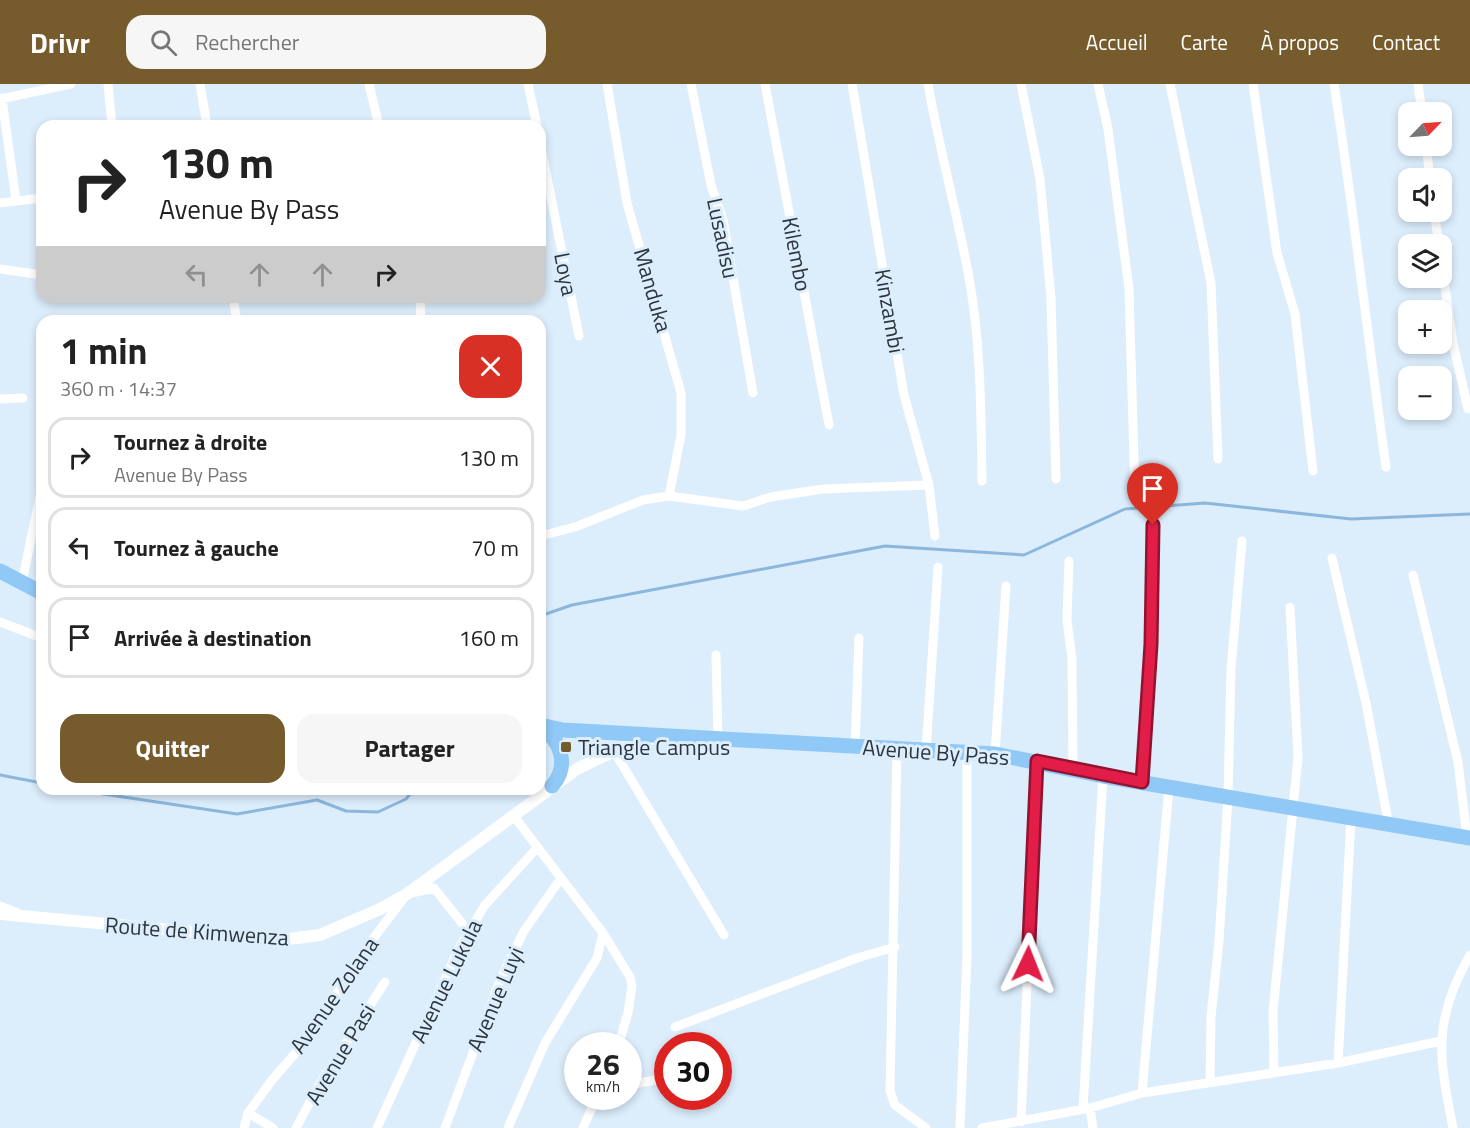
<!DOCTYPE html>
<html lang="fr">
<meta charset="utf-8">
<style>
:root{--surface:#fff;--page:#f6f6f6;--text:#222;--muted:#767676;--line:#e0e0e0;--accent:#765b2d}
body{margin:0;font-family:"Titillium Web",sans-serif;background:var(--page);color:var(--text);height:100vh;display:flex;flex-direction:column;font-size:22px;white-space:nowrap}
*{box-sizing:border-box;margin:0}
p{font-size:20px;color:var(--muted)}
.icon{flex:none;width:33px;height:33px;fill:none;stroke:currentColor;stroke-width:2;stroke-linecap:round;stroke-linejoin:round}
.map{position:relative;flex:1;overflow:hidden}
.side{position:absolute;left:36px;top:231px;width:510px;height:480px;display:flex;flex-direction:column;background:var(--surface);border-radius:18px;box-shadow:0 3px 9px #0003}
.side>*{flex:none}
.banner{position:absolute;left:36px;top:36px;width:510px;height:183px;border-radius:18px;box-shadow:0 3px 9px #0003;background:#fff;color:var(--text);overflow:hidden}
.needle{width:39px;rotate:65deg}
.fabs{position:absolute;left:1398px;top:18px;display:grid;gap:12px}
.fabs a{display:grid;place-items:center;width:54px;height:54px;border-radius:12px;background:var(--surface);box-shadow:0 3px 9px #0003;font-size:30px}
.speed{position:absolute;left:564px;top:948px;display:flex;gap:12px;font-size:30px;font-weight:700;text-align:center}
.speed>*{display:grid;place-content:center;width:78px;height:78px;border-radius:50%;background:var(--surface);box-shadow:0 3px 9px #0003;line-height:1}
.speed small{font-size:15px;font-weight:400}
.speed .limit{border:9px solid #d22;background:#fff;color:#111}
.pin{position:absolute;display:grid;place-items:center;width:51px;height:51px;color:#fff;margin:-62px -26px;border-radius:50% 50% 50% 0;rotate:-45deg;box-shadow:0 0 6px #0007}
.pin .icon{rotate:45deg}
.me{position:absolute;width:66px;margin:-33px;rotate:2deg;stroke-linejoin:round;filter:drop-shadow(0 0 4px #0008)}
.turn{display:flex;align-items:center;gap:21px;height:126px;padding:0 24px;font-size:27px}
.turn .icon{width:78px;height:78px;stroke-width:2.5}
.turn b{display:block;font-size:42px;line-height:51px}
.lanes{display:flex;align-items:center;height:57px;padding:0 24px;background:#0003;justify-content:center;gap:30px;direction:ltr}
.lanes .off{opacity:.35}
.round{display:grid;place-items:center;flex:none;width:63px;height:63px;border-radius:18px;background:var(--page)}
.head{display:flex;align-items:center;justify-content:space-between;height:102px;padding:0 24px}
h1{font-size:36px;font-weight:700;line-height:45px}
.button{display:flex;gap:12px;margin-top:auto;padding:12px 24px}
.button a{flex:1;height:69px;border-radius:18px;background:var(--accent);color:#fff;font-size:24px;font-weight:700;line-height:69px;text-align:center}
.button a+a{background:var(--page);color:var(--text)}
ul{padding:0;list-style:none}
li{display:flex;align-items:center;gap:18px;height:81px;margin:0 12px 9px;padding:0 12px;border:3px solid var(--line);border-radius:18px}
li div{flex:1}
li b{display:block;font-size:22px}
li em{font-style:normal}
header{display:flex;align-items:center;gap:36px;box-sizing:border-box;height:84px;padding:0 30px;background:var(--accent);color:#fff}
header strong{font-size:28px}
nav{display:flex;gap:33px;margin-inline-start:auto;font-size:21px}
.search{width:420px;height:54px;background:var(--page);display:flex;align-items:center;gap:15px;box-sizing:border-box;padding:0 21px;border-radius:18px;color:var(--muted);font-size:22px}
.map>svg:first-child{display:block}
</style>
<header>
<strong>Drivr</strong>
<div class="search"><svg class="icon" aria-label="search" viewBox="0 0 24 24"><circle cx="10" cy="10" r="6"/><path d="M15 15l6 6"/></svg>Rechercher</div>
<nav><a>Accueil</a><a>Carte</a><a>À propos</a><a>Contact</a></nav>
</header>
<div class="map">
<svg width="1470" height="1044" viewBox="0 0 1470 1044">
<rect width="100%" height="100%" fill="#dcedfc"/>
<g fill="none" stroke-linecap="round" stroke-linejoin="round">
<!-- stream -->
<path stroke="#8cb7dc" stroke-width="3" d="M 540,532 L 572,521 L 885,462 L 1024,471 L 1125,425 L 1205,419 L 1351,435 L 1470,430
M 0,691 L 42,699
M 70,705 L 237,730 L 317,716 L 346,727 L 378,728 L 406,715 L 414,705"/>
<!-- minor -->
<path stroke="#fff" stroke-width="9" d="M 108,0 L 112,42
M 200,0 L 207,42
M 369,0 L 379,42
M 528,0 L 537,42
M 607,0 L 627,119 L 681,309 L 681,351 L 669,412
M 691,0 L 711,101 L 723,136 L 753,309
M 765,0 L 829,341
M 852,0 L 904,311 L 929,401 L 935,452
M 928,0 C 939,63 956,125 968,188 C 981,256 981,327 982,397
M 1021,0 L 1040,95 L 1051,214 L 1056,395
M 1098,0 L 1108,45 L 1129,205 L 1135,410
M 1170,0 L 1211,199 L 1218,375
M 1253,0 L 1277,169 L 1295,230 L 1313,387
M 1334,0 C 1354,128 1368,256 1386,383
M 1418,0 L 1422,28
M 2,14 L 16,117
M 0,15 L 71,0
M 540,59 L 579,252
M 1426,62 L 1430,94
M 0,119 L 42,114
M 1434,128 L 1439,160
M 1442,183 L 1453,259 L 1468,325
M 0,185 L 42,191
M 233,213 L 237,237
M 420,213 L 421,237
M 0,315 L 23,314
M 540,452 L 575,443 L 643,416 L 669,412 L 743,422 L 771,413 L 823,405 L 929,401
M 1332,474 L 1366,619 L 1389,742
M 1069,477 L 1067,536 L 1072,575 L 1073,686
M 1413,491 L 1458,678 L 1467,753
M 22,498 L 42,403
M 0,538 L 42,554
M 716,571 L 718,655
M 855,663 L 859,554
M 897,665 L 890,1007 L 895,1021 L 926,1044
M 614,667 L 724,851
M 926,667 L 938,483
M 995,670 L 1006,502
M 1142,698 L 1151,560 L 1153,441
M 513,731 L 603,849 L 630,893 L 632,902 L 628,929 L 618,962
M 0,822 L 18,829
M 675,943 L 857,874 L 895,863
M 1338,979 L 1351,734
M 1274,987 L 1273,928 L 1298,673 L 1290,523
M 1210,998 L 1211,933 L 1219,857 L 1228,713 L 1231,585 L 1242,457
M 628,1001 L 661,995
M 1142,1009 L 1169,703
M 1090,1024 L 1093,1044
M 1083,1025 L 1103,692
M 248,1029 L 273,1044
M 1021,1038 L 1037,677
M 244,1044 L 248,1029 L 272,996 L 312,950 L 357,876 L 407,810 L 434,804 L 469,848
M 296,1044 L 319,1001 L 385,898
M 377,1044 L 459,864 L 485,821 L 537,764
M 445,1044 L 500,896 L 524,847 L 561,794
M 508,1044 L 545,959 L 597,874 L 603,849
M 583,1044 L 597,1012
M 960,1044 L 967,872 L 967,668
M 982,1044 L 1090,1024 L 1142,1009 L 1338,979 L 1441,957
M 1453,1044 C 1439,973 1432,937 1470,871"/>
<!-- tertiary -->
<path stroke="#fff" stroke-width="12" d="M 0,830 L 281,856 L 320,851 L 380,825 L 407,810 L 577,685 L 614,667 L 658,653"/>
<!-- trunk -->
<path stroke="#90c8f6" stroke-width="15" d="M 0,487 L 42,509
M 540,641 L 563,646 L 995,670 L 1103,692 L 1470,754
M 540,644 C 562,655 569,683 552,702"/>
</g>
<g fill="none" stroke-linecap="round" stroke-linejoin="round">
<defs>
<path id="route" d="M 1028,880 L 1037,677 L 1142,698 L 1151,560 L 1153,441"/>
</defs>
<!-- route casing -->
<use href="#route" stroke="#92132f" stroke-width="15"/>
<!-- route -->
<use href="#route" stroke="#e11d48" stroke-width="10"/>
</g>
<!-- markers -->
<rect fill="#765b2d" stroke="#dcedfc" stroke-width="2" x="560" y="657" width="12" height="12" rx="3"/>
<g text-anchor="middle" stroke-width="6" stroke-linejoin="round" paint-order="stroke">
<!-- street labels -->
<g font-size="22" fill="#2d353d" stroke="#dcedfc">
<text transform="translate(723 154) rotate(78)" y="8">Lusadisu</text>
<text transform="translate(797 170) rotate(79)" y="8">Kilembo</text>
<text transform="translate(566 190) rotate(79)" y="8">Loya</text>
<text transform="translate(653 206) rotate(74)" y="8">Manduka</text>
<text transform="translate(890 227) rotate(80)" y="8">Kinzambi</text>
<text transform="translate(936 668) rotate(4)" y="8">Avenue By Pass</text>
<text transform="translate(197 847) rotate(4)" y="8">Route de Kimwenza</text>
<text transform="translate(446 897) rotate(-64)" y="8">Avenue Lukula</text>
<text transform="translate(334 911) rotate(-55)" y="8">Avenue Zolana</text>
<text transform="translate(495 915) rotate(-67)" y="8">Avenue Luyi</text>
<text transform="translate(340 970) rotate(-59)" y="8">Avenue Pasi</text>
</g>
<!-- poi labels -->
<g font-size="22" fill="#2d353d" stroke="#dcedfc" text-anchor="start">
<text x="578" y="671">Triangle Campus</text>
</g>
</g>
</svg>
<div class="fabs">
<a><svg class="needle" viewBox="-14 -14 28 28"><path d="M0-13l5 13h-10z" fill="#e53935"/><path d="M0 13l5-13h-10z" fill="#767676"/></svg></a>
<a><svg class="icon" aria-label="sound" viewBox="0 0 24 24"><path d="M4 9h4l5-4v14l-5-4H4zM17 9q2 3 0 6"/></svg></a>
<a><svg class="icon" aria-label="layers" viewBox="0 0 24 24"><path d="M12 4l9 5-9 5-9-5zM3 14l9 5 9-5"/></svg></a>
<a>+</a>
<a>−</a>
</div>
<div class="speed"><div>26<small>km/h</small></div><div class="limit">30</div></div>
<div class="pin" style="left:1153px;top:441px;background:#d93025"><svg class="icon" aria-label="arrive" viewBox="0 0 24 24"><path d="M6 21V4h12l-3 4 3 4H6"/></svg></div>
<svg class="me" style="left:1028px;top:880px" viewBox="-20 -20 40 40"><path d="M0-17L14 15 0 8-14 15z" fill="#e11d48" stroke="#fff" stroke-width="4"/></svg>
<div class="banner">
<div class="turn"><svg class="icon" aria-label="right" viewBox="0 0 24 24"><path d="M7 20v-9h11M14 6l5 5-5 5"/></svg><div><b>130 m</b>Avenue By Pass</div></div>
<div class="lanes"><svg class="icon off" aria-label="left" viewBox="0 0 24 24"><path d="M17 20v-9H6M10 6l-5 5 5 5"/></svg><svg class="icon off" aria-label="ahead" viewBox="0 0 24 24"><path d="M12 20V5M6 11l6-6 6 6"/></svg><svg class="icon off" aria-label="ahead" viewBox="0 0 24 24"><path d="M12 20V5M6 11l6-6 6 6"/></svg><svg class="icon" aria-label="right" viewBox="0 0 24 24"><path d="M7 20v-9h11M14 6l5 5-5 5"/></svg></div>
</div>
<section class="side">
<div class="head"><div><h1>1 min</h1><p>360 m · 14:37</p></div><a class="round" style="background:#d93025;color:#fff"><svg class="icon" aria-label="close" viewBox="0 0 24 24"><path d="M6 6l12 12M18 6L6 18"/></svg></a></div>
<ul>
<li><svg class="icon" aria-label="right" viewBox="0 0 24 24"><path d="M7 20v-9h11M14 6l5 5-5 5"/></svg><div><b>Tournez à droite</b><p>Avenue By Pass</p></div><em>130 m</em></li>
<li><svg class="icon" aria-label="left" viewBox="0 0 24 24"><path d="M17 20v-9H6M10 6l-5 5 5 5"/></svg><div><b>Tournez à gauche</b></div><em>70 m</em></li>
<li><svg class="icon" aria-label="arrive" viewBox="0 0 24 24"><path d="M6 21V4h12l-3 4 3 4H6"/></svg><div><b>Arrivée à destination</b></div><em>160 m</em></li>
</ul>
<div class="button"><a>Quitter</a><a>Partager</a></div>
</section>
</div>
